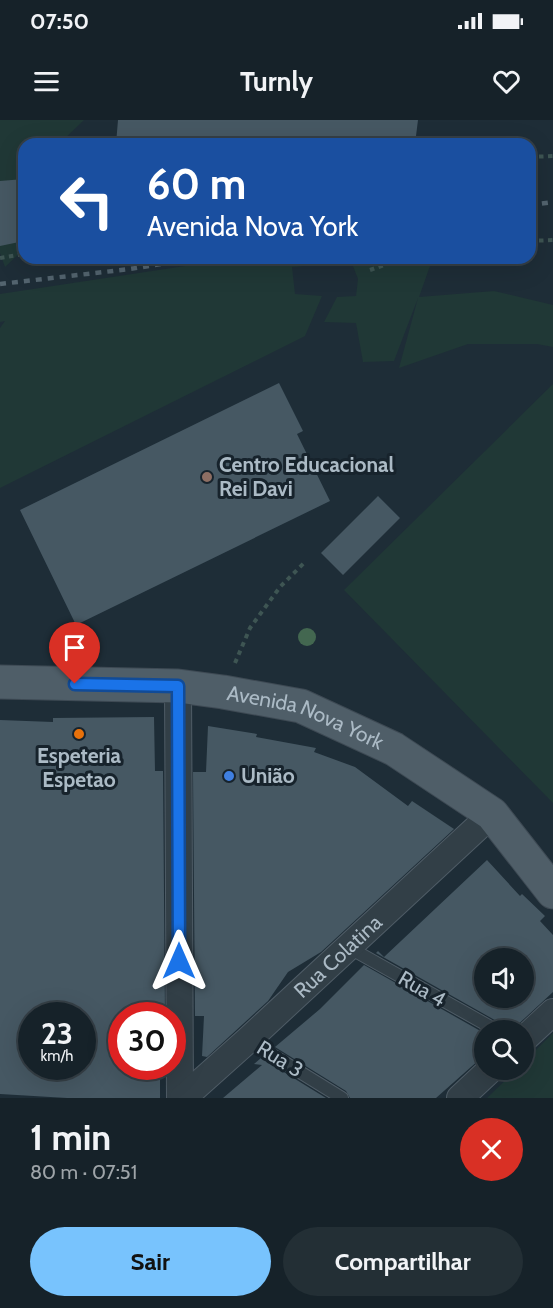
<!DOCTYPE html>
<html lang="pt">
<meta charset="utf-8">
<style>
:root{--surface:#162229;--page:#232f35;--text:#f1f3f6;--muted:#9ea4a8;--line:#353f46;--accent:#78c3fd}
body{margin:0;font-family:Cabin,sans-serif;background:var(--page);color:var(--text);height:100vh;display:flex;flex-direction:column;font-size:22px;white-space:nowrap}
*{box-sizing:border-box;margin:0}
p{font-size:20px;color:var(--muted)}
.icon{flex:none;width:33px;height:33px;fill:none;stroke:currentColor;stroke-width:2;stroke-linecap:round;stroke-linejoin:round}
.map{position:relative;height:978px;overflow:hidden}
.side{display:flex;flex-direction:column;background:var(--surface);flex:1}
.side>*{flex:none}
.top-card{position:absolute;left:18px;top:18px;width:518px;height:126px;border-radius:18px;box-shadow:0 6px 24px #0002,0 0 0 2px var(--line);background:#1a4fa0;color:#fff;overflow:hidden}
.fabs{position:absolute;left:474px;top:828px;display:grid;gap:12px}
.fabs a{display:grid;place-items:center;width:60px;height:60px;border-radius:50%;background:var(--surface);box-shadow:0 6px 24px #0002,0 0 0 2px var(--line);font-size:30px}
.speed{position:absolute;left:18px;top:882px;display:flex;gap:12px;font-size:30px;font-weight:700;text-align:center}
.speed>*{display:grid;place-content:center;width:78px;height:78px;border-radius:50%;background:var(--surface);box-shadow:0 6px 24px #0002,0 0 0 2px var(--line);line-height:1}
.speed small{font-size:15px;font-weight:400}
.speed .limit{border:9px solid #d22;background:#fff;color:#111}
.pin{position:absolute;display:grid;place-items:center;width:51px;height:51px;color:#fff;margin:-62px -26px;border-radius:50% 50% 50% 0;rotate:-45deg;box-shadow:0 0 6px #0007}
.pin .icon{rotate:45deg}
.me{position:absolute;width:66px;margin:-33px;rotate:0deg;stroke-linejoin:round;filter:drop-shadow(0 0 4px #0008)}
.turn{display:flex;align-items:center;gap:21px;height:126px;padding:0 30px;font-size:27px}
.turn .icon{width:78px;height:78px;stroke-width:2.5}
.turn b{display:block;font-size:42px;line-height:51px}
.round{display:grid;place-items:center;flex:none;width:63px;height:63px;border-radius:32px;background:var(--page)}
.head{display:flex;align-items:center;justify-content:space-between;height:102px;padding:0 30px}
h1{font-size:36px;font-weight:800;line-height:45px}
.button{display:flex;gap:12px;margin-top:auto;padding:12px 30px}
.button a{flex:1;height:69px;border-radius:36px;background:var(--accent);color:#111;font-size:24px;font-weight:800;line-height:69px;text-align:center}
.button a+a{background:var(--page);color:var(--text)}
.status{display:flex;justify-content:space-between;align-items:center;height:42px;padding:0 30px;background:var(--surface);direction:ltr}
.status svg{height:16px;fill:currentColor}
header{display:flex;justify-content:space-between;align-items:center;height:78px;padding:0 30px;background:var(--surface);font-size:27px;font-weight:800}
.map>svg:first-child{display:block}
</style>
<div class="status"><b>07:50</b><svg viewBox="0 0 49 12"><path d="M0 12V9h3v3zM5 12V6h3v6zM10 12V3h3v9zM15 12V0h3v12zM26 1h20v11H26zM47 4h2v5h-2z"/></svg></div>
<header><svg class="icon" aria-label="menu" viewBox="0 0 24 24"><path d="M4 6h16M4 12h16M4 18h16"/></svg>Turnly<svg class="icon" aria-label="heart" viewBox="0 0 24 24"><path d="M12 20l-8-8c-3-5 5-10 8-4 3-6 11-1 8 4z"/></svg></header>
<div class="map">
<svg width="553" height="978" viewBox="0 0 553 978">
<rect width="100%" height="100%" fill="#1e2d37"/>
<!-- green -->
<path fill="#203836" d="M 0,0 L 84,0 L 59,24 L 24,24 L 24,129 L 5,147 L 0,133 Z
M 238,138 L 344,138 L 341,143 L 292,147 L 295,174 L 322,176 L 305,216 L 0,368 L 0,208 L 5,201 L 0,202 L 0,174 Z
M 355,138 L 430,138 L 430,146 L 419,177 L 494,171 L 553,185 L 553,227 L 537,224 L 468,224 L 399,248 L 418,178 L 394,241 L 363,242 L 356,203 L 324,202 L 337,177 L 356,176 L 358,159 L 351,141 Z
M 553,264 L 553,683 L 344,470 Z
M 553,913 L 553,978 L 487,978 L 516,950 L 524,950 L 524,942 Z"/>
<!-- building -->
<path fill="#465863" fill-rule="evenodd" d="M 118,0 L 418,0 L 415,24 L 116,24 Z
M 24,59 L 24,121 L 0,126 L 0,61 Z
M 279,263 L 303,311 L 297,314 L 330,381 L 76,505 L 20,390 Z
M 378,376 L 400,398 L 343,455 L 321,433 Z
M 154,597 L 155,651 L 163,651 L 165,896 L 122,896 L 122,946 L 160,947 L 160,978 L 67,978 L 0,974 L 0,600 L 53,602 L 53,598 ZM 32,896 L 82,896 L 82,946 L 32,946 Z
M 208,606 L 257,614 L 256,617 L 316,628 L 314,632 L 355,647 L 408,686 L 412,681 L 454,709 L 321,832 L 288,852 L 268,881 L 207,937 L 202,936 L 204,896 L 195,896 L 193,652 L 206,652 Z
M 487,740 L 520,776 L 522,774 L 545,796 L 540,801 L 553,815 L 553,872 L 512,910 L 504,910 L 503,906 L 500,903 L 376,833 L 378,831 L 384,837 ZM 484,838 L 524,838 L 524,878 L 484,878 Z
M 364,845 L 484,913 L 484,936 L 480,939 L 436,978 L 350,978 L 346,971 L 275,927 L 320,889 Z
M 261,938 L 326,978 L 223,978 L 262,945 L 254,944 Z"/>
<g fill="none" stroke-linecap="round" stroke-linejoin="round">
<defs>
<path id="lane" d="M 348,827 L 496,910
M 248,920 L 342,978"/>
<g id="street">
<path d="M 178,566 L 180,978"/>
<path d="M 524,919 L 553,892"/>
<path id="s1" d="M 183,978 L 248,920 L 492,694"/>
<path d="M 460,978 L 490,950"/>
</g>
<g id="primary">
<path id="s2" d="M 0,562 L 178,566 L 223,572 L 301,586 L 394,629 L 492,694 L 553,772"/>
</g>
</defs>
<!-- lane casing -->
<use href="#lane" stroke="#4f5c66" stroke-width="14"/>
<!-- street casing -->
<use href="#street" stroke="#4f5c66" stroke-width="28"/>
<!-- primary casing -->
<use href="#primary" stroke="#3e4a54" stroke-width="35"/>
<!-- path -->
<path stroke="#3e5553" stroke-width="4" stroke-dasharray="4.5 4.5" stroke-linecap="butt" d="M 530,37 L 553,36
M 530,121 L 553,120
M 0,138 L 24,134
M 370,150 L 387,144 L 417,138
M 235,543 L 250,508 L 280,467 L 304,443"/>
<!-- lane -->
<use href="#lane" stroke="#323f47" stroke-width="12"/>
<!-- street -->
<use href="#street" stroke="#323f47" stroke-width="26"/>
<!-- primary -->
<use href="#primary" stroke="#4f5e68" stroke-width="33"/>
<!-- rail -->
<path stroke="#53646f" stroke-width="4.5" stroke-dasharray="6 6" stroke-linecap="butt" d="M 530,85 L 553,82
M 0,164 L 130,149 L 199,138"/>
</g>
<!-- trees -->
<circle fill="#436750" cx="307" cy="517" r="9"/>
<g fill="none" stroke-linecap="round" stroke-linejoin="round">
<defs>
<path id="route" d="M 75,564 L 178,566 L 179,841"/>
</defs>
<!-- route casing -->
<use href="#route" stroke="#114b97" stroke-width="15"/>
<!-- route -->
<use href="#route" stroke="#1a73e8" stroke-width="10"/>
</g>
<!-- markers -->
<circle fill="#8d6e63" stroke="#17232c" stroke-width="2" cx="207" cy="357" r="6"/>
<circle fill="#e8710a" stroke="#17232c" stroke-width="2" cx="79" cy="614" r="6"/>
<circle fill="#3f7fe0" stroke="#17232c" stroke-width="2" cx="229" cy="656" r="6"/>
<g text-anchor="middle" stroke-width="6" stroke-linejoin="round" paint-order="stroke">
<!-- poi labels -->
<g font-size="21" font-weight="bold" fill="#abbac5" stroke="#17232c" text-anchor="start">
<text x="219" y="352">Centro Educacional<tspan x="219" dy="24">Rei Davi</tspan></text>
<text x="79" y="643" text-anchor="middle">Espeteria<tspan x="79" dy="24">Espetao</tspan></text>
<text x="241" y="663">União</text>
</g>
<!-- street labels -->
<g font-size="21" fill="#abbac5" stroke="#17232c">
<text dy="7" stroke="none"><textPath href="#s2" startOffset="310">Avenida Nova York</textPath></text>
<text dy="7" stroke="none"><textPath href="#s1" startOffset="210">Rua Colatina</textPath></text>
<text transform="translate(422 869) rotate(30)" y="7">Rua 4</text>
<text transform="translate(280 939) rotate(32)" y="7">Rua 3</text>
</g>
</g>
</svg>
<div class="fabs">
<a><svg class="icon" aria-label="sound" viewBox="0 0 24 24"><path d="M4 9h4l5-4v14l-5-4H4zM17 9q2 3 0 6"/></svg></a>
<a><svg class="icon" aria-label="search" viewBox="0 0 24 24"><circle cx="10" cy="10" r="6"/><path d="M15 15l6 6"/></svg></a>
</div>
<div class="speed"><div>23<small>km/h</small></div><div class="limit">30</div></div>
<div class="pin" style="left:75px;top:564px;background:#d93025"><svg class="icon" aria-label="arrive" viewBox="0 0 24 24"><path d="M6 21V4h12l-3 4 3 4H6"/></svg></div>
<svg class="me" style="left:179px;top:841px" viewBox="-20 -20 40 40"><path d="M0-17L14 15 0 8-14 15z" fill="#1a73e8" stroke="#fff" stroke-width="4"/></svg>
<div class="top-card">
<div class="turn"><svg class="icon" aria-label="left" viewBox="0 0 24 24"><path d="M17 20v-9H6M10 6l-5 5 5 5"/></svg><div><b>60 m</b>Avenida Nova York</div></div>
</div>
</div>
<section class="side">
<div class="head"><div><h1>1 min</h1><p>80 m · 07:51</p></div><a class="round" style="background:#d93025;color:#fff"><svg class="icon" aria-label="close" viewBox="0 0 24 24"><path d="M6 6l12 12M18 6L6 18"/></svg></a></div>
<div class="button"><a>Sair</a><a>Compartilhar</a></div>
</section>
